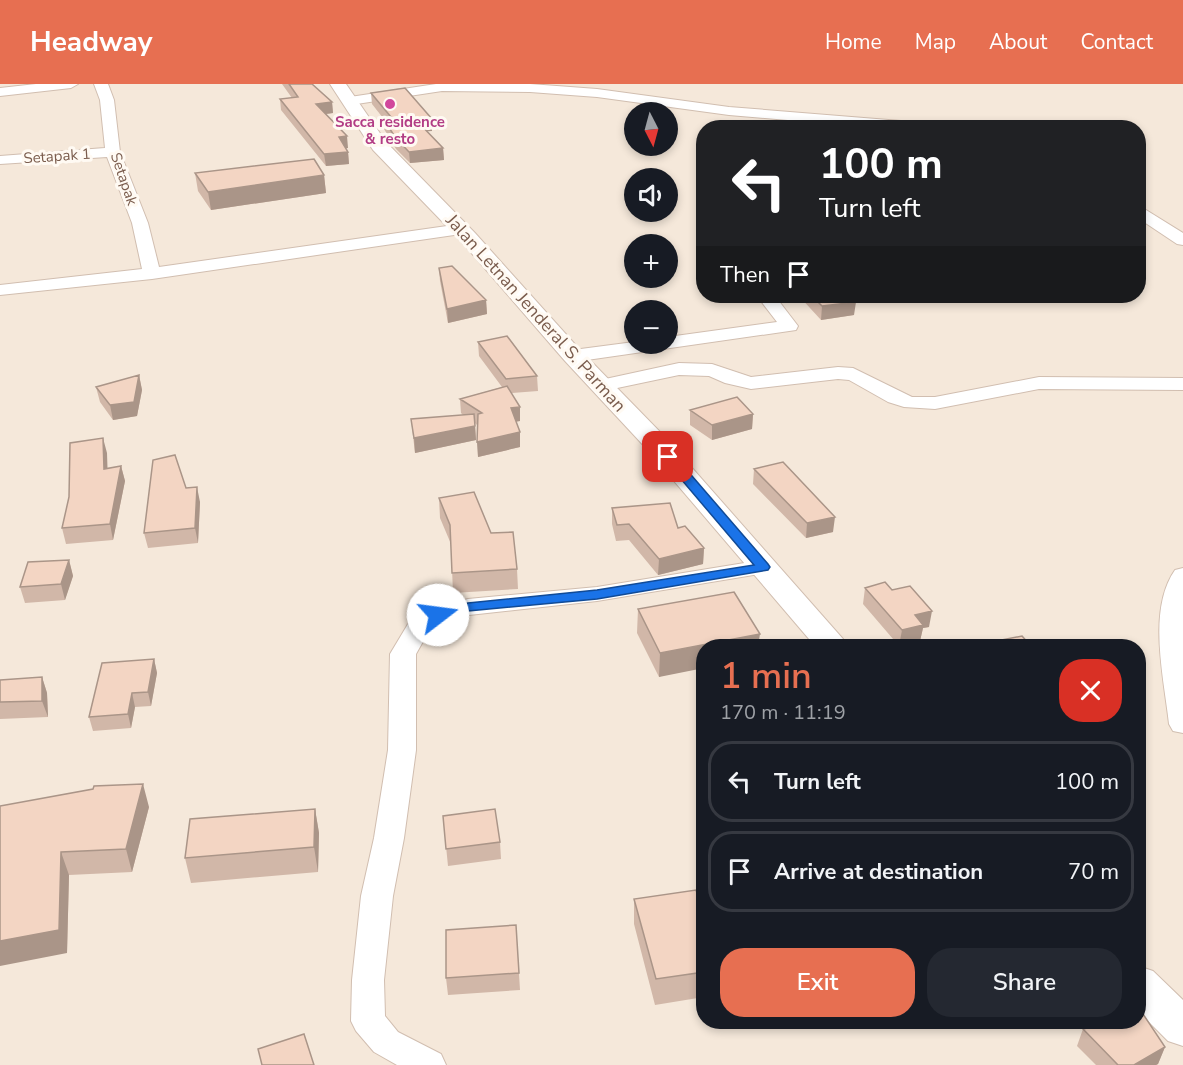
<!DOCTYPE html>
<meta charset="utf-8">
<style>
:root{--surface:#171b24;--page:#242831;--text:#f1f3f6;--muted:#9ea1a6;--line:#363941;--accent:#e76f51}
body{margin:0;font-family:"Nunito Sans",sans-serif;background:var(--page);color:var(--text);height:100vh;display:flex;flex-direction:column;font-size:22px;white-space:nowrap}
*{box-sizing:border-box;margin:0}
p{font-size:20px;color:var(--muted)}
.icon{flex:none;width:33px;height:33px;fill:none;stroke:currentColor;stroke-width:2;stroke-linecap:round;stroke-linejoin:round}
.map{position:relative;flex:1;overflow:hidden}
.drawer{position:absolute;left:696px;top:555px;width:450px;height:390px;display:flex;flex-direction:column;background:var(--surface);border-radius:24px;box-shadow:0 3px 9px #0003}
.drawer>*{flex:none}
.hud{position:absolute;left:696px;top:36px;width:450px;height:183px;border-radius:24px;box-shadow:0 3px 9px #0003;background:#202124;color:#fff;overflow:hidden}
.needle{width:39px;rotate:174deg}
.buttons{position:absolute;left:624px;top:18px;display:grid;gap:12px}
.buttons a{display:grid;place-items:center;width:54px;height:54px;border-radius:50%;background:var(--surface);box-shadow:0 3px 9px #0003;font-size:30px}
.pin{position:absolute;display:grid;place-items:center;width:51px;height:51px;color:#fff;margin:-26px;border-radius:12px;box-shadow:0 3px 9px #0006}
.me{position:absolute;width:66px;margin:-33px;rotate:75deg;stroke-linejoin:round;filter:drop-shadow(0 0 4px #0008)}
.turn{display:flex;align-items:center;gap:21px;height:126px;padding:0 24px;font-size:27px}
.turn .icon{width:78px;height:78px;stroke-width:2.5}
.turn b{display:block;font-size:42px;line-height:51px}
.then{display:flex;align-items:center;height:57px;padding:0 24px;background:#0003;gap:12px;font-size:22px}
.round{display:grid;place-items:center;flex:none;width:63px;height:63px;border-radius:24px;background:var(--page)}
.summary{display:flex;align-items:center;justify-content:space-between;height:102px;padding:0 24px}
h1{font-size:36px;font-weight:600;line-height:45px;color:var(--accent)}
.action{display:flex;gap:12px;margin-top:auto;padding:12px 24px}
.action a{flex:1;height:69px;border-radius:24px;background:var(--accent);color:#fff;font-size:24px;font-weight:600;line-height:69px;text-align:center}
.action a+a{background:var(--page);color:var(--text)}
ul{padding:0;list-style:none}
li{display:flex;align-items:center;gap:18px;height:81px;margin:0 12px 9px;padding:0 12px;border:3px solid var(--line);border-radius:24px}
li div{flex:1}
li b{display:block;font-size:22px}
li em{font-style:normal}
header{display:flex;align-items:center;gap:36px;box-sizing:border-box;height:84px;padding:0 30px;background:var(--accent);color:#fff}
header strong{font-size:28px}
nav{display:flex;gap:33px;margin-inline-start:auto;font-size:21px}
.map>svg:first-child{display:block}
</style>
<header>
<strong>Headway</strong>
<nav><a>Home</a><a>Map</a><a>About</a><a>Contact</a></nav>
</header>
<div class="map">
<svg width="1183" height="981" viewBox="0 0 1183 981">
<rect width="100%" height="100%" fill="#fdf6ec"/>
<!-- residential -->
<path fill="#f5e8da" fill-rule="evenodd" d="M 0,0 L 1183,0 L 1183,981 L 0,981 ZM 634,28 L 668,28 L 668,62 L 634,62 ZM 704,44 L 1138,44 L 1138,212 L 704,212 ZM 634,94 L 668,94 L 668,128 L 634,128 ZM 634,160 L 668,160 L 668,194 L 634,194 ZM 634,226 L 668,226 L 668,260 L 634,260 ZM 704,562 L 1138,562 L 1138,938 L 704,938 Z"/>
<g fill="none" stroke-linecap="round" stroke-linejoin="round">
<defs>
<path id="minor" d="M 36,0 L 78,0 L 71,4 L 0,12 L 0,4 Z
M 94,0 L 108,0 L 114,16 L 120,68 L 148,139 L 159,183 L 461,140 L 469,145 L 461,150 L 152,195 L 0,211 L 0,201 L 142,185 L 132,139 L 107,73 L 0,80 L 0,72 L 105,64 L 100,16 Z
M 436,0 L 530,0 L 597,5 L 729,23 L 938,40 L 945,44 L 880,44 L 729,31 L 597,13 L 530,8 L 442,7 L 350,21 L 343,17 L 350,13 Z
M 1138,121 L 1183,149 L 1183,161 L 1177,160 L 1138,134 Z
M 757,212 L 775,212 L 798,242 L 796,246 L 573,278 L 566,276 L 563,272 L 566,268 L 573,266 L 634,258 L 668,260 L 668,253 L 777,238 Z
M 679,279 L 712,280 L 751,293 L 838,283 L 853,284 L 912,313 L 935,313 L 1039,293 L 1183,294 L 1183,306 L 1039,305 L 935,325 L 904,323 L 888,318 L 849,296 L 838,295 L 751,305 L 725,299 L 709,292 L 679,291 L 603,307 L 596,305 L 593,301 L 596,297 Z
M 763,476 L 771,478 L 775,483 L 771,488 L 597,517 L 469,531 L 447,536 L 430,545 L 416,570 L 416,666 L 404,754 L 393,812 L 384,896 L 385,932 L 398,948 L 441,970 L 446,981 L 397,981 L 374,968 L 356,947 L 351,937 L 352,896 L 361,812 L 374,754 L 388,666 L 390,570 L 408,540 L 412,534 L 429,526 L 468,515 L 597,503 Z
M 1183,484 L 1183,649 L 1173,647 L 1169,640 C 1164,594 1147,526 1175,486 Z"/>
<path id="tertiary" d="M 330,0 L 346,0 L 386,58 L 475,149 L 581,267 L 663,351 L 843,555 L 848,562 L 815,562 L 645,363 L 565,277 L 461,157 L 373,66 Z
M 1138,882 L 1153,887 L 1183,916 L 1183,962 L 1168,957 L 1138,927 Z"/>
</defs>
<!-- minor casing -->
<use href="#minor" stroke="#d1beb0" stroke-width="2"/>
<!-- tertiary casing -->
<use href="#tertiary" stroke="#d1beb0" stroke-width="2"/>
<!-- minor -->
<use href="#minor" fill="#fff" fill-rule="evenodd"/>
<!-- tertiary -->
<use href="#tertiary" fill="#fff" fill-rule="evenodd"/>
</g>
<!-- wall -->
<path fill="#d1b7a8" d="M 282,0 L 312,0 L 332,18 L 333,29 L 326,30 L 348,64 L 346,64 L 348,68 L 349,80 L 326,82 L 281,26 L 280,15 L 292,14 Z
M 371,9 L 432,47 L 427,47 L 443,64 L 444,76 L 410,79 L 396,65 L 384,45 L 383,34 L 372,20 Z
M 195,89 L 324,91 L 326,109 L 211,126 L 198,107 Z
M 439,184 L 486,216 L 487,230 L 448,239 L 440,197 Z
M 799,212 L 850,212 L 854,231 L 821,236 Z
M 478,258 L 537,292 L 538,307 L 512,309 L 520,337 L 516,338 L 520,348 L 520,363 L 478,373 L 477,341 L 475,339 L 476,356 L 415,369 L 411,335 L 463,331 L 461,329 L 460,315 L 502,303 L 479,272 Z
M 139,291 L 142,306 L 137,332 L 113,336 L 100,318 L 96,303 Z
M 690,326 L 753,330 L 752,345 L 712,356 L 690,341 Z
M 107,369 L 107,385 L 121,382 L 125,397 L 113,456 L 66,460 L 62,444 Z
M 754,385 L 833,448 L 806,454 L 753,400 Z
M 186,404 L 200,418 L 198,459 L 148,464 L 144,449 Z
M 439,414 L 491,449 L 517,485 L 518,505 L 453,509 L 451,460 L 440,434 Z
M 612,424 L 678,444 L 704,464 L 703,480 L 658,491 L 629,456 L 616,457 L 612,440 Z
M 69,476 L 73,492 L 65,516 L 25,519 L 20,503 Z
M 865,504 L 892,506 L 929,543 L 923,544 L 920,557 L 899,562 L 863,520 Z
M 638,525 L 760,550 L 659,593 L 637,549 Z
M 154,575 L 157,589 L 151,622 L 135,623 L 131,644 L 93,647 L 89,633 Z
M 42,593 L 47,609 L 48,633 L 0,635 L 0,596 Z
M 0,722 L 149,723 L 132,788 L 69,791 L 67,869 Z
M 315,725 L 319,749 L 318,788 L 191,799 L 185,774 Z
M 443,732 L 500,758 L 501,775 L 448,782 Z
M 634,815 L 704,831 L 704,913 L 655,921 L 634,840 Z
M 516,841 L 520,906 L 448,911 L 446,894 Z
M 1083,945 L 1165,963 L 1158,980 L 1156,981 L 1096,981 L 1077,962 Z"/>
<!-- shaded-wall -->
<path fill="#aa9588" d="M 332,18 L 333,29 L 318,31 L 316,20 Z
M 432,35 L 432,47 L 418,48 L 417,37 Z
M 347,52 L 348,64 L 341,65 L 339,53 Z
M 443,64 L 444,76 L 410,79 L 409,68 Z
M 348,68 L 349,80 L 326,82 L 324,70 Z
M 324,91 L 326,109 L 211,126 L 208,108 Z
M 486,216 L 487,230 L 448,239 L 447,225 Z
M 856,218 L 854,231 L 821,236 L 822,222 Z
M 139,291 L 142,306 L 137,332 L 113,336 L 110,321 Z
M 520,323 L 520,337 L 511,338 L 511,324 Z
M 753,330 L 752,345 L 712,356 L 712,341 Z
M 475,342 L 476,356 L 415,369 L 414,354 Z
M 520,348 L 520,363 L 478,373 L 477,358 Z
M 103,354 L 107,369 L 108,400 L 104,385 Z
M 121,382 L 125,397 L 113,456 L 110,440 Z
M 197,403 L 200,418 L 198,459 L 195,444 Z
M 835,433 L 833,448 L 806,454 L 807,439 Z
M 704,464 L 703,480 L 658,491 L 659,475 Z
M 69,476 L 73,492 L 65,516 L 61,500 Z
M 932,527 L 929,543 L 923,544 L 920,557 L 899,562 L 902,546 L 915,531 Z
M 760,550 L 758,562 L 704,562 L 704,584 L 659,593 L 660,569 Z
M 154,575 L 157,589 L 151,622 L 148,608 Z
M 42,593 L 47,609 L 48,633 L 42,617 Z
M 132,609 L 135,623 L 131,644 L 128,630 Z
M 143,700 L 149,723 L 132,788 L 126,765 Z
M 315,725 L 319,749 L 318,788 L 314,763 Z
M 61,768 L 69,791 L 67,869 L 0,882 L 0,857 Z
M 1165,963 L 1158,980 L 1156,981 L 1134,981 Z"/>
<!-- building -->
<path fill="#f3d5c3" stroke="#aa9588" stroke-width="1.5" d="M 289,0 L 312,0 L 332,18 L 316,20 L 347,52 L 339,53 L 348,68 L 324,70 L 280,15 L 298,13 Z
M 405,4 L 432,35 L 417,37 L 443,64 L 409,68 L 395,53 L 383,34 L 391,33 L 371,9 Z
M 314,75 L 324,91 L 208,108 L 195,89 Z
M 452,182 L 486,216 L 447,225 L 439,184 Z
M 812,212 L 850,212 L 856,218 L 822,222 Z
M 507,252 L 537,292 L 506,295 L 478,258 Z
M 139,291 L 134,318 L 110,321 L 96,303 Z
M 507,302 L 520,323 L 511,324 L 520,348 L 477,358 L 478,330 L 482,329 L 460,315 Z
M 737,313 L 753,330 L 712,341 L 690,326 Z
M 474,330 L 475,342 L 414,354 L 411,335 Z
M 103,354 L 104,385 L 121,382 L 110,440 L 62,444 L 69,413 L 70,359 Z
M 175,371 L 186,404 L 197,403 L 195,444 L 144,449 L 153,376 Z
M 783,378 L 835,433 L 807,439 L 754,385 Z
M 474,408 L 491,449 L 513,448 L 517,485 L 452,489 L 450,441 L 439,414 Z
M 670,419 L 678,444 L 685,442 L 704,464 L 659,475 L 629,440 L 617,441 L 612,424 Z
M 69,476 L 61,500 L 20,503 L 28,478 Z
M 885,498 L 892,506 L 910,502 L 932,527 L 915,531 L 923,541 L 902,546 L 865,504 Z
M 734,508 L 760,550 L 660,569 L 638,525 Z
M 1022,552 L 1031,562 L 971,562 Z
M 154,575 L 148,608 L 132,609 L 128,630 L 89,633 L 102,579 Z
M 42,593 L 42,617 L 0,618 L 0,596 Z
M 143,700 L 126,765 L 61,768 L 59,846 L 0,857 L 0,722 L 93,705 L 94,702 Z
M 315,725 L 314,763 L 185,774 L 190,735 Z
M 495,725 L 500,758 L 446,765 L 443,732 Z
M 696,806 L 704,831 L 704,888 L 656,895 L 634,815 Z
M 516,841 L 519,889 L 446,894 L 446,846 Z
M 1143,930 L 1165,963 L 1134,981 L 1118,981 L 1083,945 L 1113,938 L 1138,938 L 1138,931 Z
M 304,950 L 314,981 L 262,981 L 258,965 Z"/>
<!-- route -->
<path fill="#1a73e8" stroke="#114b97" stroke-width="1.5" d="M 668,369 L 673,370 L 768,480 L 770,483 L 768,486 L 597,515 L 468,527 L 438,535 L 433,534 L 431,531 L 433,528 L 468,519 L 597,506 L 754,481 L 664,375 L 664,370 Z"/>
<!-- markers -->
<circle fill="#d1479c" stroke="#fffaf3" stroke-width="2" cx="390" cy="20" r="6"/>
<g text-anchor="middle" stroke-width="6" stroke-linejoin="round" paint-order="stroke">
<!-- far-hotel labels -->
<g font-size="15" font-weight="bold" fill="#b23c85" stroke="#fffaf3">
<text x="390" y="43">Sacca residence<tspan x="390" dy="17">&amp; resto</tspan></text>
</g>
<!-- far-street labels -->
<g font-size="15" fill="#7a5c4d" stroke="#fffaf3">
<text transform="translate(57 72) rotate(-4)" y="5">Setapak 1</text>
<text transform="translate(124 95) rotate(71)" y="5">Setapak</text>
</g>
<!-- street labels -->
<g font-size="18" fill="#7a5c4d" stroke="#fffaf3">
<text transform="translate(536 229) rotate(48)" y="6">Jalan Letnan Jenderal S. Parman</text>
</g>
</g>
</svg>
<div class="buttons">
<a><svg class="needle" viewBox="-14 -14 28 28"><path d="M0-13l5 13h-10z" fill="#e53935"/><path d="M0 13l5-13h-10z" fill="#9ea1a6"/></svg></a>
<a><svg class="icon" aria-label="sound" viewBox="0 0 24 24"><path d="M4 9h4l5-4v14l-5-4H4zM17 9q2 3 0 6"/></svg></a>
<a>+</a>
<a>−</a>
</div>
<div class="pin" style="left:668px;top:373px;background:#d93025"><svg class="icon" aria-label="arrive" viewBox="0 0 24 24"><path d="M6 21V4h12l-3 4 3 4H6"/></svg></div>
<svg class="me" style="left:438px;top:531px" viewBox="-20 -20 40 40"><circle r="19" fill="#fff"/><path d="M0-13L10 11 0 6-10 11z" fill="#1a73e8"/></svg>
<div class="hud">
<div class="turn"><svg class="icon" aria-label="left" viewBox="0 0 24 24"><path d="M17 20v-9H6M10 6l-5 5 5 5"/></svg><div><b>100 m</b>Turn left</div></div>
<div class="then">Then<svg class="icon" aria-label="arrive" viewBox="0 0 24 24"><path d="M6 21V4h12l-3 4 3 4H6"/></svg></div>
</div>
<section class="drawer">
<div class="summary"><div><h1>1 min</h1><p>170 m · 11:19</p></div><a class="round" style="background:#d93025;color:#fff"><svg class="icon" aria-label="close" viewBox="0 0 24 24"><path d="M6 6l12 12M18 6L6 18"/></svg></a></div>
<ul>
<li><svg class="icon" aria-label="left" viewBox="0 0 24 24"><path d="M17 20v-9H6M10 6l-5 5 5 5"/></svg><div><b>Turn left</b></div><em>100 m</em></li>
<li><svg class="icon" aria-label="arrive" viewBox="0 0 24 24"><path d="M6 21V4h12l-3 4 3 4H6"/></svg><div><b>Arrive at destination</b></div><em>70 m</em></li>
</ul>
<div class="action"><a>Exit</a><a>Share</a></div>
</section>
</div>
